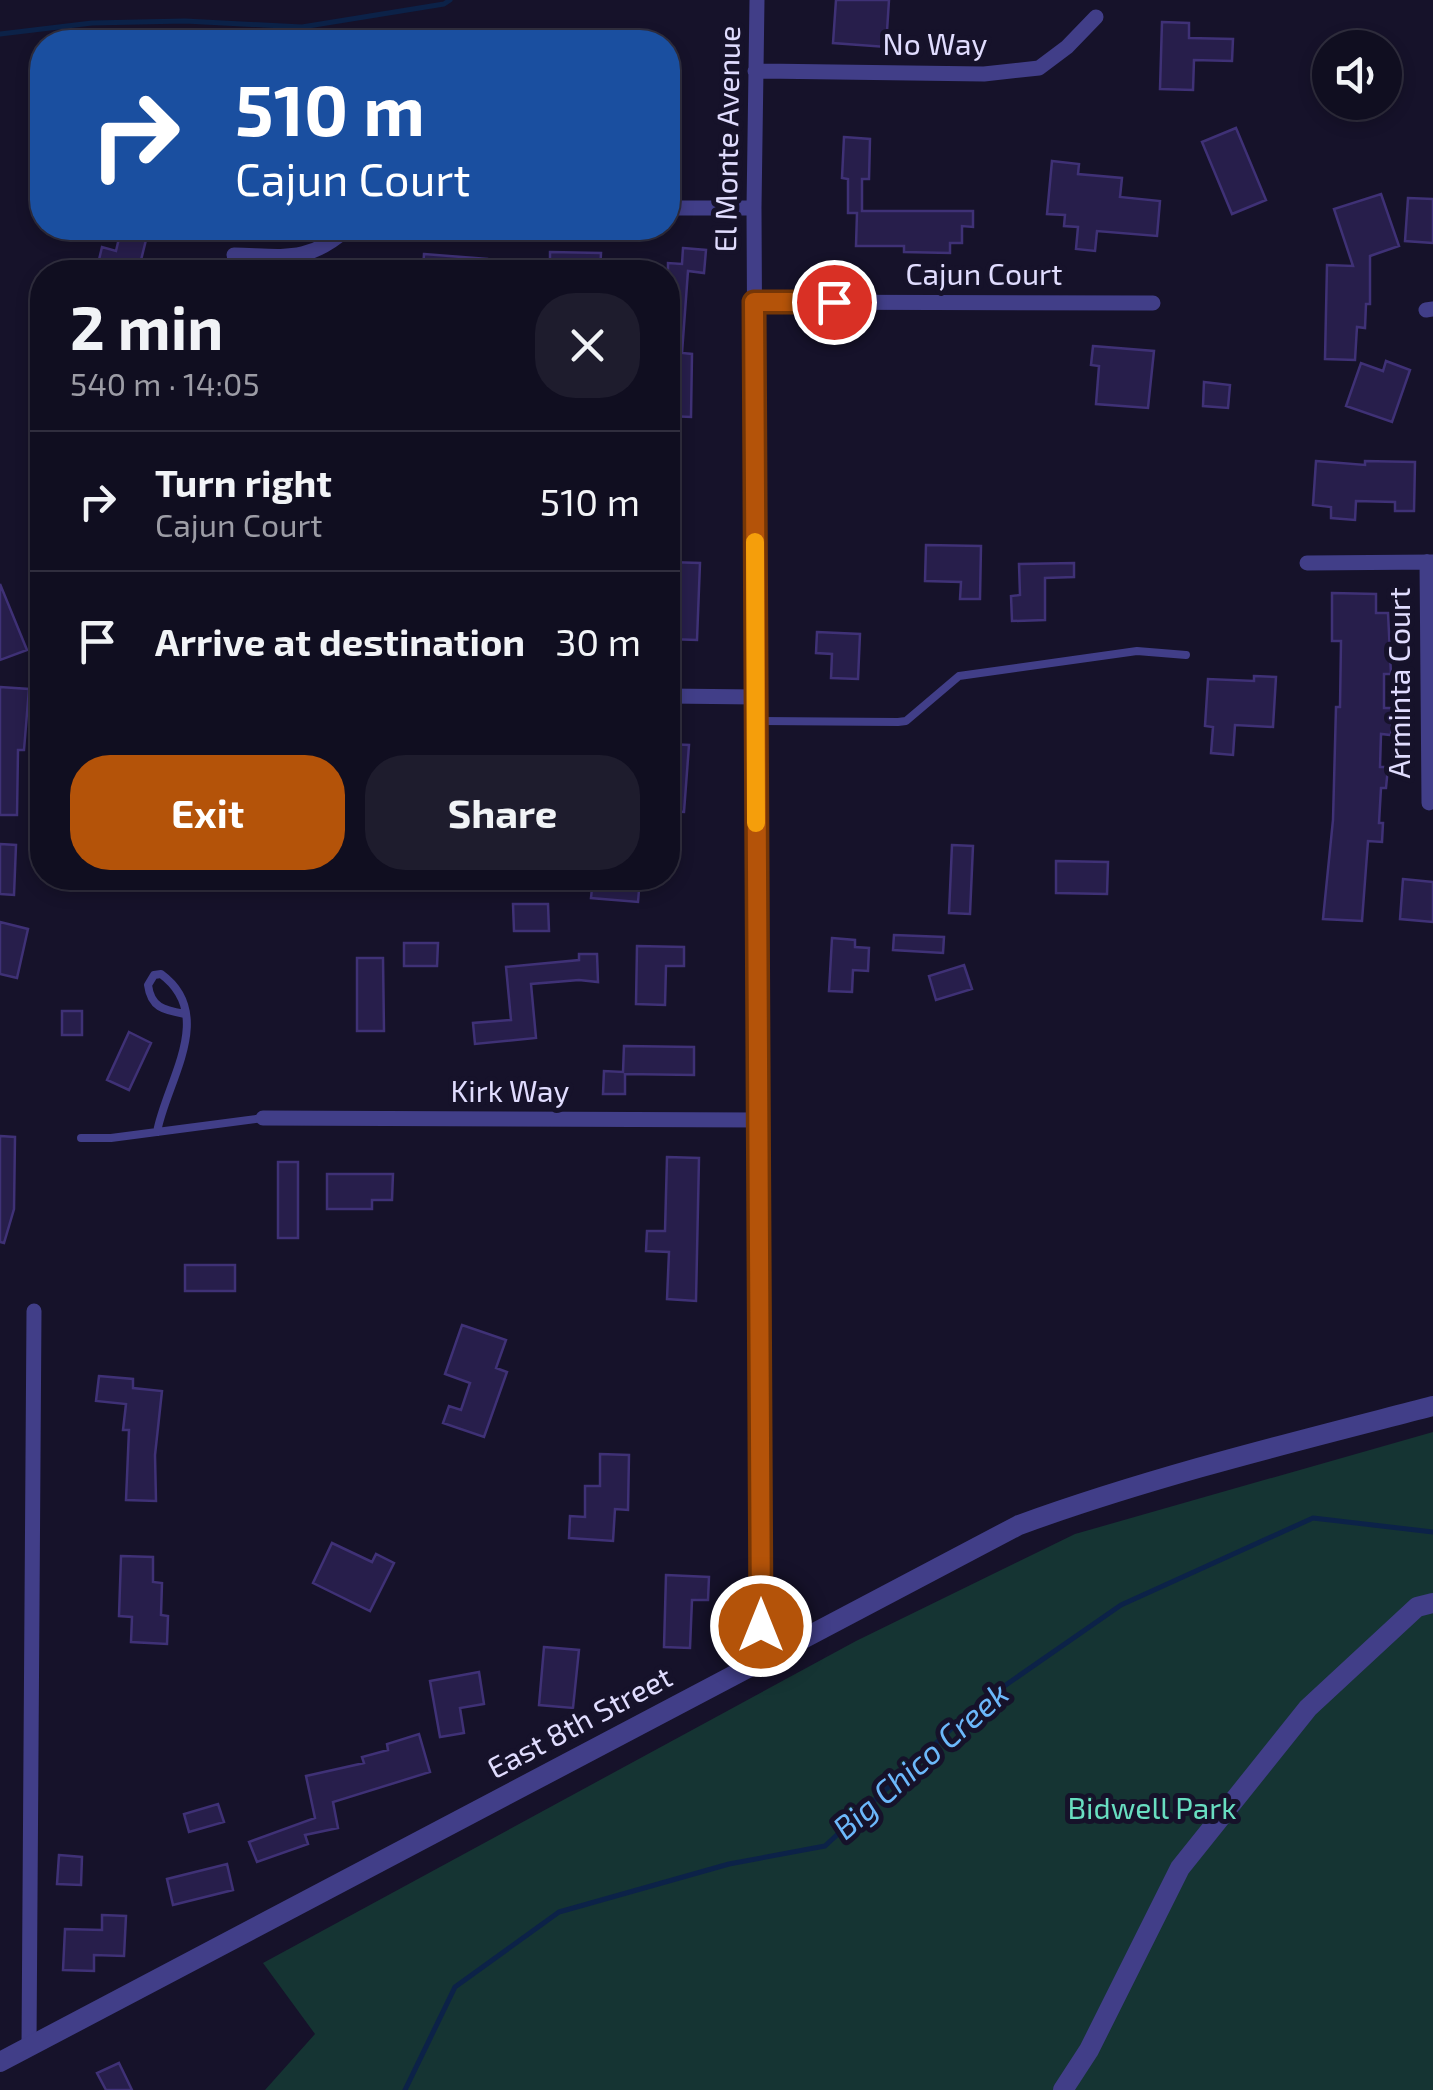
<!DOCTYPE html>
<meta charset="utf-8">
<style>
:root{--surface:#100e20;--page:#1e1c2d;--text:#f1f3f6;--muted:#9c9ca5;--line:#302e3e;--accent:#b45309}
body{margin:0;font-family:"Exo 2",sans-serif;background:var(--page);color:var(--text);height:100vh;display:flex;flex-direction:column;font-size:38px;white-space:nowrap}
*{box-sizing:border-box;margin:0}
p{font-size:32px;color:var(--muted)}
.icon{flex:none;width:55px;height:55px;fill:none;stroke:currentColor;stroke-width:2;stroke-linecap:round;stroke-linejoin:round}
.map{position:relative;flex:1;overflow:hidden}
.drawer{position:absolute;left:30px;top:260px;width:650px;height:630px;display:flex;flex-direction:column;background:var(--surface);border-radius:40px;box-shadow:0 5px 15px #0003,0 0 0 2px var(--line)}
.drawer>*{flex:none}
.guide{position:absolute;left:30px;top:30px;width:650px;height:210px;border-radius:40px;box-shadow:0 5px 15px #0003,0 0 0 2px var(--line);background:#1a4fa0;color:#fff;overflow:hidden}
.fabs{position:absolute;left:1312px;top:30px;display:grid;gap:20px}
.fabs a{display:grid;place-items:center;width:90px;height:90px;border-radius:50%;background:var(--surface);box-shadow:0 5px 15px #0003,0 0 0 2px var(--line);font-size:50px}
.pin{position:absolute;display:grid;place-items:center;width:85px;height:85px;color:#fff;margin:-42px;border:5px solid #fff;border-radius:50%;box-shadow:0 2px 10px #0007}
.me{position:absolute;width:110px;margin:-55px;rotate:0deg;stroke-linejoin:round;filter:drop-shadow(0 0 8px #0008)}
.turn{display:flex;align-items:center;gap:35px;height:210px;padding:0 40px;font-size:45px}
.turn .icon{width:130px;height:130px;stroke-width:2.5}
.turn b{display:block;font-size:70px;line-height:85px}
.round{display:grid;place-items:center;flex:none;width:105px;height:105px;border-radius:40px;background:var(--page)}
.head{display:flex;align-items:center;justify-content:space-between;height:170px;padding:0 40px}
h1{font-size:60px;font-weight:700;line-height:75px}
.button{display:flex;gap:20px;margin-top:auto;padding:20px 40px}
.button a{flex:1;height:115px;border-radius:40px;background:var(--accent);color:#fff;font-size:40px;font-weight:700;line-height:115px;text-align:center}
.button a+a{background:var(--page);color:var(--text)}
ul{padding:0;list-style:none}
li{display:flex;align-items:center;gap:30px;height:140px;padding:0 40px;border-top:2px solid var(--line)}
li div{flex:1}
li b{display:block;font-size:38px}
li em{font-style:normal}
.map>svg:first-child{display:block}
</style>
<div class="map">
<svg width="1433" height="2090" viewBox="0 0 1433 2090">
<rect width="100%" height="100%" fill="#16122a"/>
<!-- green -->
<path fill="#153433" d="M 1433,1432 L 1433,2090 L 265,2090 L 315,2034 L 263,1963 L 856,1641 L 1075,1534 Z"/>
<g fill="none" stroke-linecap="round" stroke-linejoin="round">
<!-- stream -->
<path stroke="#0c2248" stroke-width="5" d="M 0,34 L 92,23 L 185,21 L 302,27 L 444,4 L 450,0
M 405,2090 L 455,1987 L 559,1912 L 729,1864 L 825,1846 L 977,1705 L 1121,1605 L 1313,1518 L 1433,1532"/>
</g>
<!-- building -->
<path fill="#271e4b" stroke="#3f3176" stroke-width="2.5" d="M 836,0 L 889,0 L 886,47 L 833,43 Z
M 1162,22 L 1189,23 L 1189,38 L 1233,39 L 1232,61 L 1194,60 L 1193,90 L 1160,89 Z
M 1236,128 L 1266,200 L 1232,214 L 1202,142 Z
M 844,137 L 870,139 L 869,179 L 862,179 L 862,211 L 973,211 L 973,227 L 962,226 L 962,243 L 950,243 L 950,253 L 904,252 L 904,246 L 856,246 L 857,213 L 848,213 L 848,179 L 842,178 Z
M 1052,161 L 1079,164 L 1078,174 L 1122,178 L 1120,197 L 1160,201 L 1157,236 L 1097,231 L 1095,251 L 1076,249 L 1078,227 L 1064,226 L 1065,215 L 1047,214 Z
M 1381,194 L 1399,246 L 1370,256 L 1370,304 L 1366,304 L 1365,328 L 1357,327 L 1355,360 L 1325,359 L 1327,265 L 1353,266 L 1334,209 Z
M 1408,198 L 1433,199 L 1433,243 L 1405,241 Z
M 120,234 L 146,240 L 138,272 L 117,272 L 118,269 L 98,264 L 102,247 L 116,251 Z
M 683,248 L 706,250 L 704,273 L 688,271 L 682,353 L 692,354 L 691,417 L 668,416 L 668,263 L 682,264 Z
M 550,252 L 601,253 L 600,272 L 550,272 Z
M 424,254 L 487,259 L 486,272 L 423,272 Z
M 1093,346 L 1154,351 L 1148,408 L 1096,404 L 1099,366 L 1091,365 Z
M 1386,361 L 1410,370 L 1392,422 L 1346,406 L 1361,363 L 1383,371 Z
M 1204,382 L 1230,385 L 1228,408 L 1203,406 Z
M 1316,461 L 1365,465 L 1365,461 L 1415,462 L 1414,511 L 1395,511 L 1395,502 L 1356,501 L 1355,520 L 1331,518 L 1331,507 L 1313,505 Z
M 926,545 L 981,546 L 980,599 L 960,599 L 961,582 L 925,581 Z
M 668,562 L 700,563 L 697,640 L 669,639 Z
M 1074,563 L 1074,577 L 1045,578 L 1045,620 L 1012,621 L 1011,596 L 1020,595 L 1019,564 Z
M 0,584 L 27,650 L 0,660 Z
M 1332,593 L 1376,594 L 1376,613 L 1388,613 L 1391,674 L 1384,674 L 1384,708 L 1392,708 L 1391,735 L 1381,734 L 1380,767 L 1388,767 L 1386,788 L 1381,788 L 1379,823 L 1383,823 L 1382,842 L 1368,841 L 1362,921 L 1323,919 L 1333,820 L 1336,707 L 1340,707 L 1341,641 L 1332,641 Z
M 817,632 L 860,634 L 858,679 L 831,678 L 832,654 L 816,653 Z
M 1254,676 L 1276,677 L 1273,727 L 1235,725 L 1233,755 L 1211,753 L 1213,727 L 1205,726 L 1208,679 L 1254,681 Z
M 0,687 L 29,689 L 24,750 L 18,750 L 17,815 L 0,815 Z
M 668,744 L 689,745 L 684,812 L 668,811 Z
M 0,844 L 16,845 L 14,895 L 0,894 Z
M 952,845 L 973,846 L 970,914 L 949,913 Z
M 1056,861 L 1108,862 L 1107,894 L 1056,893 Z
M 593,878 L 640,878 L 638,902 L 591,898 Z
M 1403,879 L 1433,882 L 1433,922 L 1400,919 Z
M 513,904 L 548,904 L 549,931 L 514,931 Z
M 0,922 L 28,929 L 17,978 L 0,974 Z
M 894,935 L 944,937 L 943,953 L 893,950 Z
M 832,938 L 855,940 L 855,947 L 869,948 L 868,971 L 853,970 L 852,992 L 829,991 Z
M 404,943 L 438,943 L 437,966 L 404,966 Z
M 637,946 L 684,947 L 684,966 L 666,966 L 665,1005 L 636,1004 Z
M 579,954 L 597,954 L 598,982 L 579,980 L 531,984 L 536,1038 L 475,1044 L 473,1023 L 511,1020 L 506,967 L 579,960 Z
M 357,958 L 383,958 L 384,1031 L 357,1031 Z
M 964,965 L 972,989 L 936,1000 L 929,976 Z
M 62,1011 L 82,1011 L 82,1035 L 62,1035 Z
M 129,1032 L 151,1043 L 129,1090 L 107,1080 Z
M 624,1046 L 694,1047 L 694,1075 L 625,1074 L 625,1094 L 603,1094 L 604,1071 L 623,1072 Z
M 0,1136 L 15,1137 L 14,1209 L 4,1243 L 0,1242 Z
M 667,1157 L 699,1158 L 696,1301 L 667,1299 L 669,1252 L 646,1251 L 647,1231 L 665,1231 Z
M 278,1162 L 298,1162 L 298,1238 L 278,1238 Z
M 327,1174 L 393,1174 L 392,1200 L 372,1200 L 372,1209 L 327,1209 Z
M 185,1265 L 235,1265 L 235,1291 L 185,1291 Z
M 462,1325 L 506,1340 L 496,1368 L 507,1372 L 484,1437 L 443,1423 L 449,1406 L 461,1410 L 470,1383 L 445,1374 Z
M 99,1376 L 133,1379 L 133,1388 L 162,1391 L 155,1455 L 156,1501 L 126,1500 L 129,1430 L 123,1430 L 126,1404 L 96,1401 Z
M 600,1454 L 629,1455 L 628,1510 L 615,1509 L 613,1541 L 569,1538 L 570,1516 L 585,1517 L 585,1486 L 600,1486 Z
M 332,1543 L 372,1562 L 376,1554 L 394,1563 L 370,1611 L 313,1583 Z
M 121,1556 L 153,1557 L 153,1582 L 162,1583 L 161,1615 L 168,1616 L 167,1644 L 131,1642 L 132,1617 L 119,1616 Z
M 666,1575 L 709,1577 L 708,1600 L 692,1600 L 690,1648 L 664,1647 Z
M 544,1647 L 579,1650 L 573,1708 L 539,1705 Z
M 479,1672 L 484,1704 L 460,1708 L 464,1733 L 440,1737 L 430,1681 Z
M 419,1734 L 430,1772 L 333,1802 L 338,1828 L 305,1835 L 308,1844 L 257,1862 L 249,1842 L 315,1818 L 306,1776 L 364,1763 L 362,1757 L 388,1750 L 387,1744 Z
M 218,1804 L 224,1822 L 189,1832 L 184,1814 Z
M 59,1855 L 82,1857 L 81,1885 L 57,1884 Z
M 227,1864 L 233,1890 L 173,1905 L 167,1879 Z
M 102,1915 L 126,1916 L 124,1956 L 94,1955 L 94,1971 L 63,1970 L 65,1929 L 102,1930 Z
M 119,2063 L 132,2090 L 106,2090 L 97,2073 Z"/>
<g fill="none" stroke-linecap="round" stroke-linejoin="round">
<!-- service -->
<path stroke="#413e88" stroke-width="8" d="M 756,721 L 898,722 L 906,721 L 959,676 L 1137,651 L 1186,655
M 157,1132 C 166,1082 217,1015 161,974 L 154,975 L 148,985 C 151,1008 164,1010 185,1014
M 81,1138 L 111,1138 L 263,1118"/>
<!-- minor -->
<path stroke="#413e88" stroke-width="15" d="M 757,0 L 754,208 L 761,1627 L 774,1655
M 755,71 L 984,74 L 1039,68 L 1067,47 L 1096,17
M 668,208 L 754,208
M 234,255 C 284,256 308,264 348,228
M 755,302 L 1153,303
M 1426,310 L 1433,309
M 1427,562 L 1429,803
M 1307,563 L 1433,562
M 668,696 L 756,697
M 263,1118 L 758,1120
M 29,2045 L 34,1311"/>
<!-- tertiary -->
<path stroke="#413e88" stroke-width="20" d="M 0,2062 L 1019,1525 C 1154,1476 1294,1442 1433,1406
M 1063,2090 L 1089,2050 L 1180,1868 L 1308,1708 L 1417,1607 L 1433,1603"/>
</g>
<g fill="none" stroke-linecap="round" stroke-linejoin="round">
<defs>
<path id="route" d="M 761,1626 L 754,302 L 834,302"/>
</defs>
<!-- route casing -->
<use href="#route" stroke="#753606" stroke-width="25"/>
<!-- route -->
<use href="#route" stroke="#b45309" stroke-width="18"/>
<!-- slow -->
<path stroke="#f59e0b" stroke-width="18" d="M 755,542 L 756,823"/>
</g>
<g text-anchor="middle" stroke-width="10" stroke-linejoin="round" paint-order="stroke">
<!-- street labels -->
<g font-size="30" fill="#e0dcfe" stroke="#16122a">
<text x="935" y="55">No Way</text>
<text transform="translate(728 139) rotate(-89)" y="10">El Monte Avenue</text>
<text x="984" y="285">Cajun Court</text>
<text transform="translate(1400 683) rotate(-90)" y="10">Arminta Court</text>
<text x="510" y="1102">Kirk Way</text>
<text transform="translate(580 1723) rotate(-28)" y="10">East 8th Street</text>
</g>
<!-- park labels -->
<g font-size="30" fill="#68dec1" stroke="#16122a">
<text x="1152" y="1819">Bidwell Park</text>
</g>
<!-- water labels -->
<g font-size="32" font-style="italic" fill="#6cb8fb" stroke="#16122a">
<text transform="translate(921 1761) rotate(-41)" y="11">Big Chico Creek</text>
</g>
</g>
</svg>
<div class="fabs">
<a><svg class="icon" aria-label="sound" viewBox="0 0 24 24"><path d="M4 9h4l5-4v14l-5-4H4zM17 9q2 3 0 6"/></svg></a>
</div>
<div class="pin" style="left:834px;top:302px;background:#d93025"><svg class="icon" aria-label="arrive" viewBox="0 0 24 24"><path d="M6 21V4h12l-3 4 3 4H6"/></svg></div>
<svg class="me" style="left:761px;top:1626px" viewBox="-20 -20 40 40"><circle r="17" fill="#b45309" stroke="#fff" stroke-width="3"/><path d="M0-11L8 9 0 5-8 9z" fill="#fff"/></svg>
<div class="guide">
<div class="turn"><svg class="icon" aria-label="right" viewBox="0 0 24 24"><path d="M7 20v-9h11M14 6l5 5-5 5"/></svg><div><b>510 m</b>Cajun Court</div></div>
</div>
<section class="drawer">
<div class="head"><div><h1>2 min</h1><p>540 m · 14:05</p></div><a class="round"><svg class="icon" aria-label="close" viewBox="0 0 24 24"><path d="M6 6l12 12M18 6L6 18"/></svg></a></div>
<ul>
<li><svg class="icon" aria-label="right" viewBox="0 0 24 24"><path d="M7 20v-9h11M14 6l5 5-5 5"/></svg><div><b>Turn right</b><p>Cajun Court</p></div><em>510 m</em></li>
<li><svg class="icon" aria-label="arrive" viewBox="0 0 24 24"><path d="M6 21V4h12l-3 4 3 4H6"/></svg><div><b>Arrive at destination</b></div><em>30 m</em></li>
</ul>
<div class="button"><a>Exit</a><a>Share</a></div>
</section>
</div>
